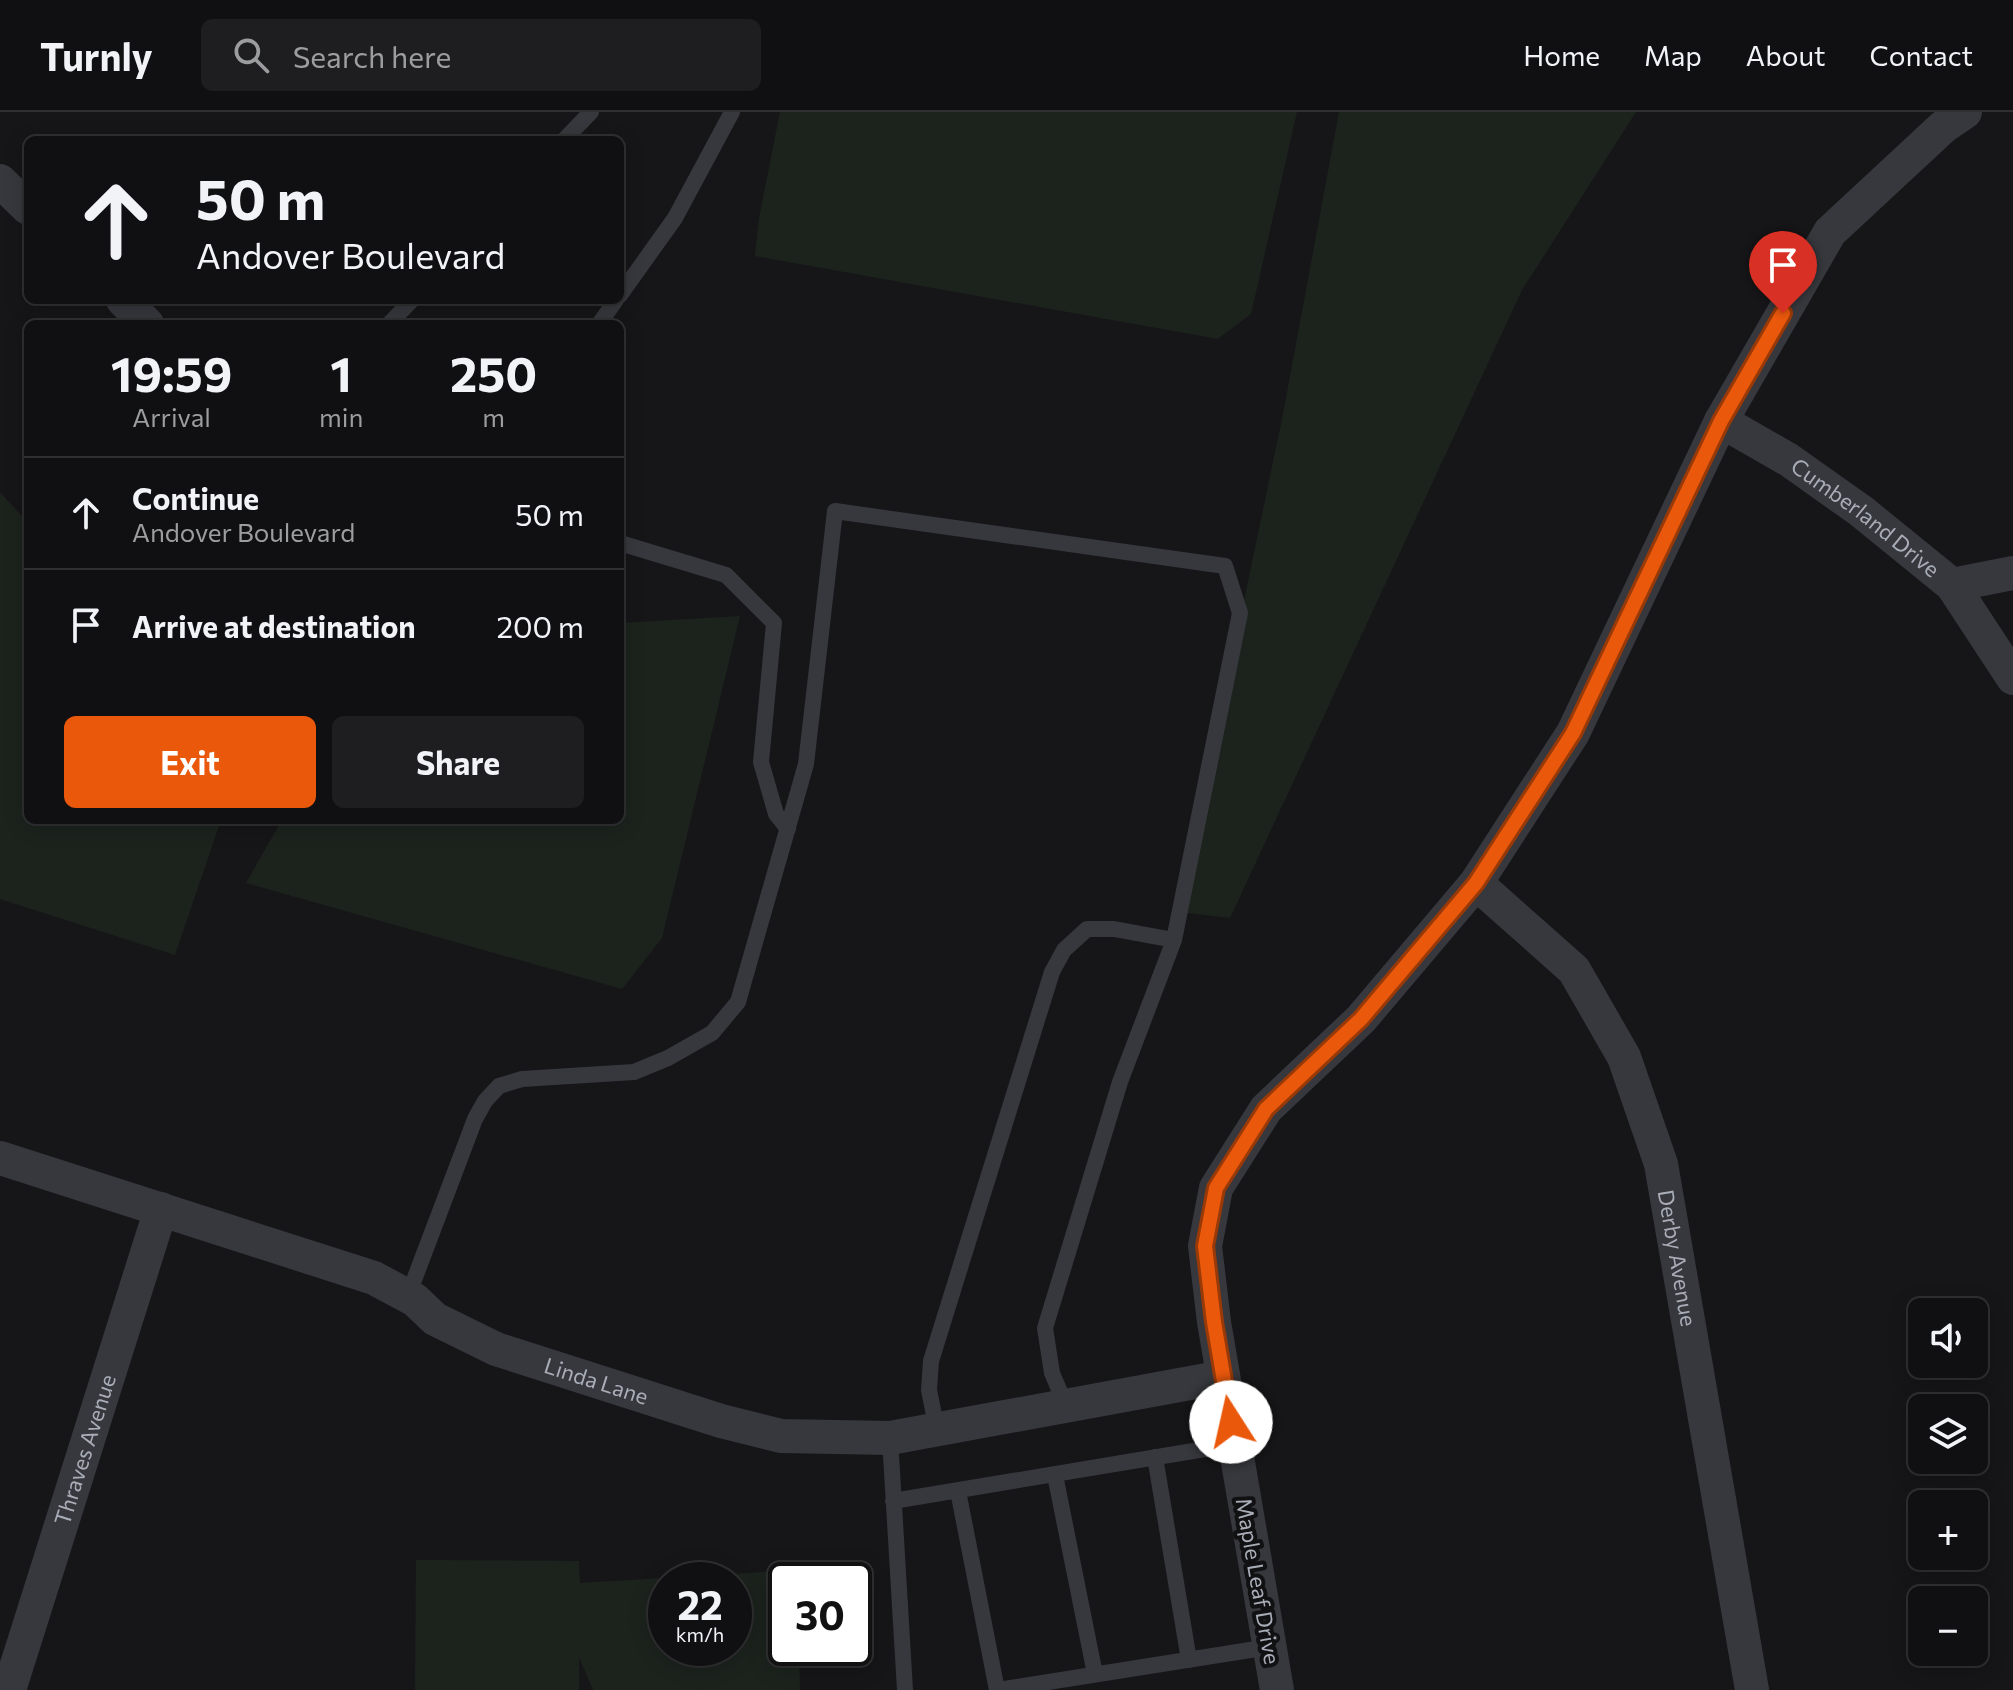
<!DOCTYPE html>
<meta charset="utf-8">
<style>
:root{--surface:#101012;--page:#1e1e20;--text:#f1f3f6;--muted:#9c9d9f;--line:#303032;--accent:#ea580c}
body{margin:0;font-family:Commissioner,sans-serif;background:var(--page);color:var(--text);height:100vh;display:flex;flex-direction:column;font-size:30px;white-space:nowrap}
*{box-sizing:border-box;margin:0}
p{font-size:26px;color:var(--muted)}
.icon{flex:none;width:44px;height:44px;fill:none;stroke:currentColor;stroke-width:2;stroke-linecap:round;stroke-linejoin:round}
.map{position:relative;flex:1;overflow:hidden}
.drawer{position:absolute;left:24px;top:208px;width:600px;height:504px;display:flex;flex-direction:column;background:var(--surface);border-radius:12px;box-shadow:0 4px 20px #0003,0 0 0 2px var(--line)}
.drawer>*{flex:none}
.hud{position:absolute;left:24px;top:24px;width:600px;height:168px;border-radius:12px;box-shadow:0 4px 20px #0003,0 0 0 2px var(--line);background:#101012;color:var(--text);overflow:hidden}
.controls{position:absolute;left:1908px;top:1186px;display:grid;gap:16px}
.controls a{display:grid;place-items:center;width:80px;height:80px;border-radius:12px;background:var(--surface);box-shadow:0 4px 20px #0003,0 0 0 2px var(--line);font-size:40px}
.speed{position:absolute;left:648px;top:1450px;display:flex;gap:16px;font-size:40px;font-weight:700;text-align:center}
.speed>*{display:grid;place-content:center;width:104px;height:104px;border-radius:50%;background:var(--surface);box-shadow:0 4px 20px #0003,0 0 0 2px var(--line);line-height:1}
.speed small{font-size:20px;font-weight:400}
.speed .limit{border:4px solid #111;border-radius:12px;background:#fff;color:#111}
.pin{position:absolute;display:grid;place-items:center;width:68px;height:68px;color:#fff;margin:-82px -34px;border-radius:50% 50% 50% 0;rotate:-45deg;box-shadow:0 0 8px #0007}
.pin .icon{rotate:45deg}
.me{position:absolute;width:88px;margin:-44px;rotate:350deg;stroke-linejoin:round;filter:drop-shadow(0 0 6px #0008)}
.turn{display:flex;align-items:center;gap:28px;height:168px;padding:0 40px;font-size:36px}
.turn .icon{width:104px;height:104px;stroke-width:2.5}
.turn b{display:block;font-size:56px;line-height:68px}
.eta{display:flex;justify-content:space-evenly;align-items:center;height:136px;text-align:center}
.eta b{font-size:48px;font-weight:700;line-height:56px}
.primary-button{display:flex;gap:16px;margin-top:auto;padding:16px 40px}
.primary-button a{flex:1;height:92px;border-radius:12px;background:var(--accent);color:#fff;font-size:32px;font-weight:700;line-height:92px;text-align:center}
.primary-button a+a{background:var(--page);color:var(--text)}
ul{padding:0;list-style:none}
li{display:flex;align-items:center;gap:24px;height:112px;padding:0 40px;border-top:2px solid var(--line)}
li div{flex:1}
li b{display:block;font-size:30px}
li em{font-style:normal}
header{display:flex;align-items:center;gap:48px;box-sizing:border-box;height:112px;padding:0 40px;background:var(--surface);border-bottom:2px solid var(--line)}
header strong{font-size:38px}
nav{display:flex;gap:44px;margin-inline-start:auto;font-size:28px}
.search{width:560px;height:72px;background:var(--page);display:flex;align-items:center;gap:20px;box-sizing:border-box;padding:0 28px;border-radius:12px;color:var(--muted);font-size:30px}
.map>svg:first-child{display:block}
</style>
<header>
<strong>Turnly</strong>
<div class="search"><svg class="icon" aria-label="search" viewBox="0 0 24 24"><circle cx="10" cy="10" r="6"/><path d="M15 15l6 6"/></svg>Search here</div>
<nav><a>Home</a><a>Map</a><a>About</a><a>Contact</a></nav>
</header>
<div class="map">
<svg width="2013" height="1578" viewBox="0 0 2013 1578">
<rect width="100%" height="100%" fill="#161618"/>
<!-- green -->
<path fill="#1c231d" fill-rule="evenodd" d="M 780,0 L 1297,0 L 1251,202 L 1218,227 L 755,144 L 759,106 Z
M 1339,0 L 1636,0 L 1522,178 L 1230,806 L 1179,800 L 1283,302 Z
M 0,380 L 28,411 L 28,708 L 221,708 L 175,843 L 0,787 Z
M 740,504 L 662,826 L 622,877 L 246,771 L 282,708 L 620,708 L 620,511 Z
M 416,1448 L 579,1449 L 580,1471 L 797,1458 L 797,1468 L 786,1468 L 786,1536 L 799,1536 L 800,1578 L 593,1578 L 579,1545 L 579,1578 L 415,1578 ZM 734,1468 L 734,1536 L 666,1536 L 666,1468 Z"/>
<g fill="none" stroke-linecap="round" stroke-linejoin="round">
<!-- service -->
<path stroke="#37383d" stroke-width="16" d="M 564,28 L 591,0
M 620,183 L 675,106 L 732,0
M 389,212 L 412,188
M 599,212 L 616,188
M 620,431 L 726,463 L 774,511 L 761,650 L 776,702 L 788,717
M 408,1184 L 475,1007 L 485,989 L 499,974 L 522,967 L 634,960 L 668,946 L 712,921 L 738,890 L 806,652 L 835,399 L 1225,454 L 1240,501 L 1174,828
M 937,1318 L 929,1278 L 931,1249 L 1052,860 L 1064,838 L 1087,817 L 1114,817 L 1174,828 L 1120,970 L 1045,1216 L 1052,1261 L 1066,1294
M 890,1326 L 905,1578
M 1155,1345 L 1189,1548
M 1055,1363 L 1095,1562
M 958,1379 L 997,1578
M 893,1389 L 1235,1332
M 998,1578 L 1269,1535"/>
<!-- minor -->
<g stroke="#37383d" stroke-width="34">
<path d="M 0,69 L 28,96"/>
<path d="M 123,188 L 147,212"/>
<path id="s1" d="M 1721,309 L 1789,348 L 1861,399 L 1952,473 L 2013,566"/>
<path d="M 1952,473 L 2013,461"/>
<path id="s2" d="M 1476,771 L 1574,858 L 1624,945 L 1661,1052 L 1752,1578"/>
<path id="s3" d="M 0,1046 L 374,1166 L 415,1188 L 435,1207 L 496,1237 L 721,1309 L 781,1324 L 890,1326 L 1223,1265"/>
<path id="s4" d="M 9,1578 L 161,1097"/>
<path d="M 1277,1578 L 1214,1210 L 1205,1134 L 1216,1076 L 1266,997 L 1361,907 L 1476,771 L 1573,621 L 1721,309 L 1830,120 L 1943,15 L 1965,0"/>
</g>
</g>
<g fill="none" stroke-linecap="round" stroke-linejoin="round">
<defs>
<path id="route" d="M 1231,1310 L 1214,1210 L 1205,1134 L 1216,1076 L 1266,997 L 1361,907 L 1476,771 L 1573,621 L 1721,309 L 1783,201"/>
</defs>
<!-- route casing -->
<use href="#route" stroke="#983908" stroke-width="20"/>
<!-- route -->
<use href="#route" stroke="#ea580c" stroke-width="14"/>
</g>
<g text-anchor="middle" stroke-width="8" stroke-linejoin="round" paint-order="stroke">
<!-- street labels -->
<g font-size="22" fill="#a8adb8" stroke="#111113">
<text dy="8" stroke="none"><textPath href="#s1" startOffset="174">Cumberland Drive</textPath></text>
<text dy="8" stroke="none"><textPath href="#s2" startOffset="440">Derby Avenue</textPath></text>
<text dy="8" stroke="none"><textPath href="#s3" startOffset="640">Linda Lane</textPath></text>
<text dy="8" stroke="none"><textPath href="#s4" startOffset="252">Thraves Avenue</textPath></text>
<text transform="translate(1258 1469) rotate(80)" y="8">Maple Leaf Drive</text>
</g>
</g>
</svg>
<div class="controls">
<a><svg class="icon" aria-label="sound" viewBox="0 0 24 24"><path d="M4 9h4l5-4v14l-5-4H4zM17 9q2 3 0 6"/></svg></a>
<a><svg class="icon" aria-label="layers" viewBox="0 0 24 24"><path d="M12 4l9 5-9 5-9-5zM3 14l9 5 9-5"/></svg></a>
<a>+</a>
<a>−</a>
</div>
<div class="speed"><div>22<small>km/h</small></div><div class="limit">30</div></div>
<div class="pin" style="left:1783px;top:201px;background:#d93025"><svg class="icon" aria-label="arrive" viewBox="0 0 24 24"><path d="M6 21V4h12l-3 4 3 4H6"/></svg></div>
<svg class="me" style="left:1231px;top:1310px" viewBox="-20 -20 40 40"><circle r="19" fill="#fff"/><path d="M0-13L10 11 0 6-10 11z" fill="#ea580c"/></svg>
<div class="hud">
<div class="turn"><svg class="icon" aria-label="ahead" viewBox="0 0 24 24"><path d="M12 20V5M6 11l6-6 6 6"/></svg><div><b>50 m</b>Andover Boulevard</div></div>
</div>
<section class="drawer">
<div class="eta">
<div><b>19:59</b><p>Arrival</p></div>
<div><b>1</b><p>min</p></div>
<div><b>250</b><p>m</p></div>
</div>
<ul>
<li><svg class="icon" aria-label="ahead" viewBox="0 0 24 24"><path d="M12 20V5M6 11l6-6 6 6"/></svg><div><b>Continue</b><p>Andover Boulevard</p></div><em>50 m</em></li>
<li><svg class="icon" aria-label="arrive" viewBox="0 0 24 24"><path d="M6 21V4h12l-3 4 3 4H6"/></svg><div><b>Arrive at destination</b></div><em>200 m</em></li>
</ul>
<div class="primary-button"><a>Exit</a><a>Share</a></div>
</section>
</div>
